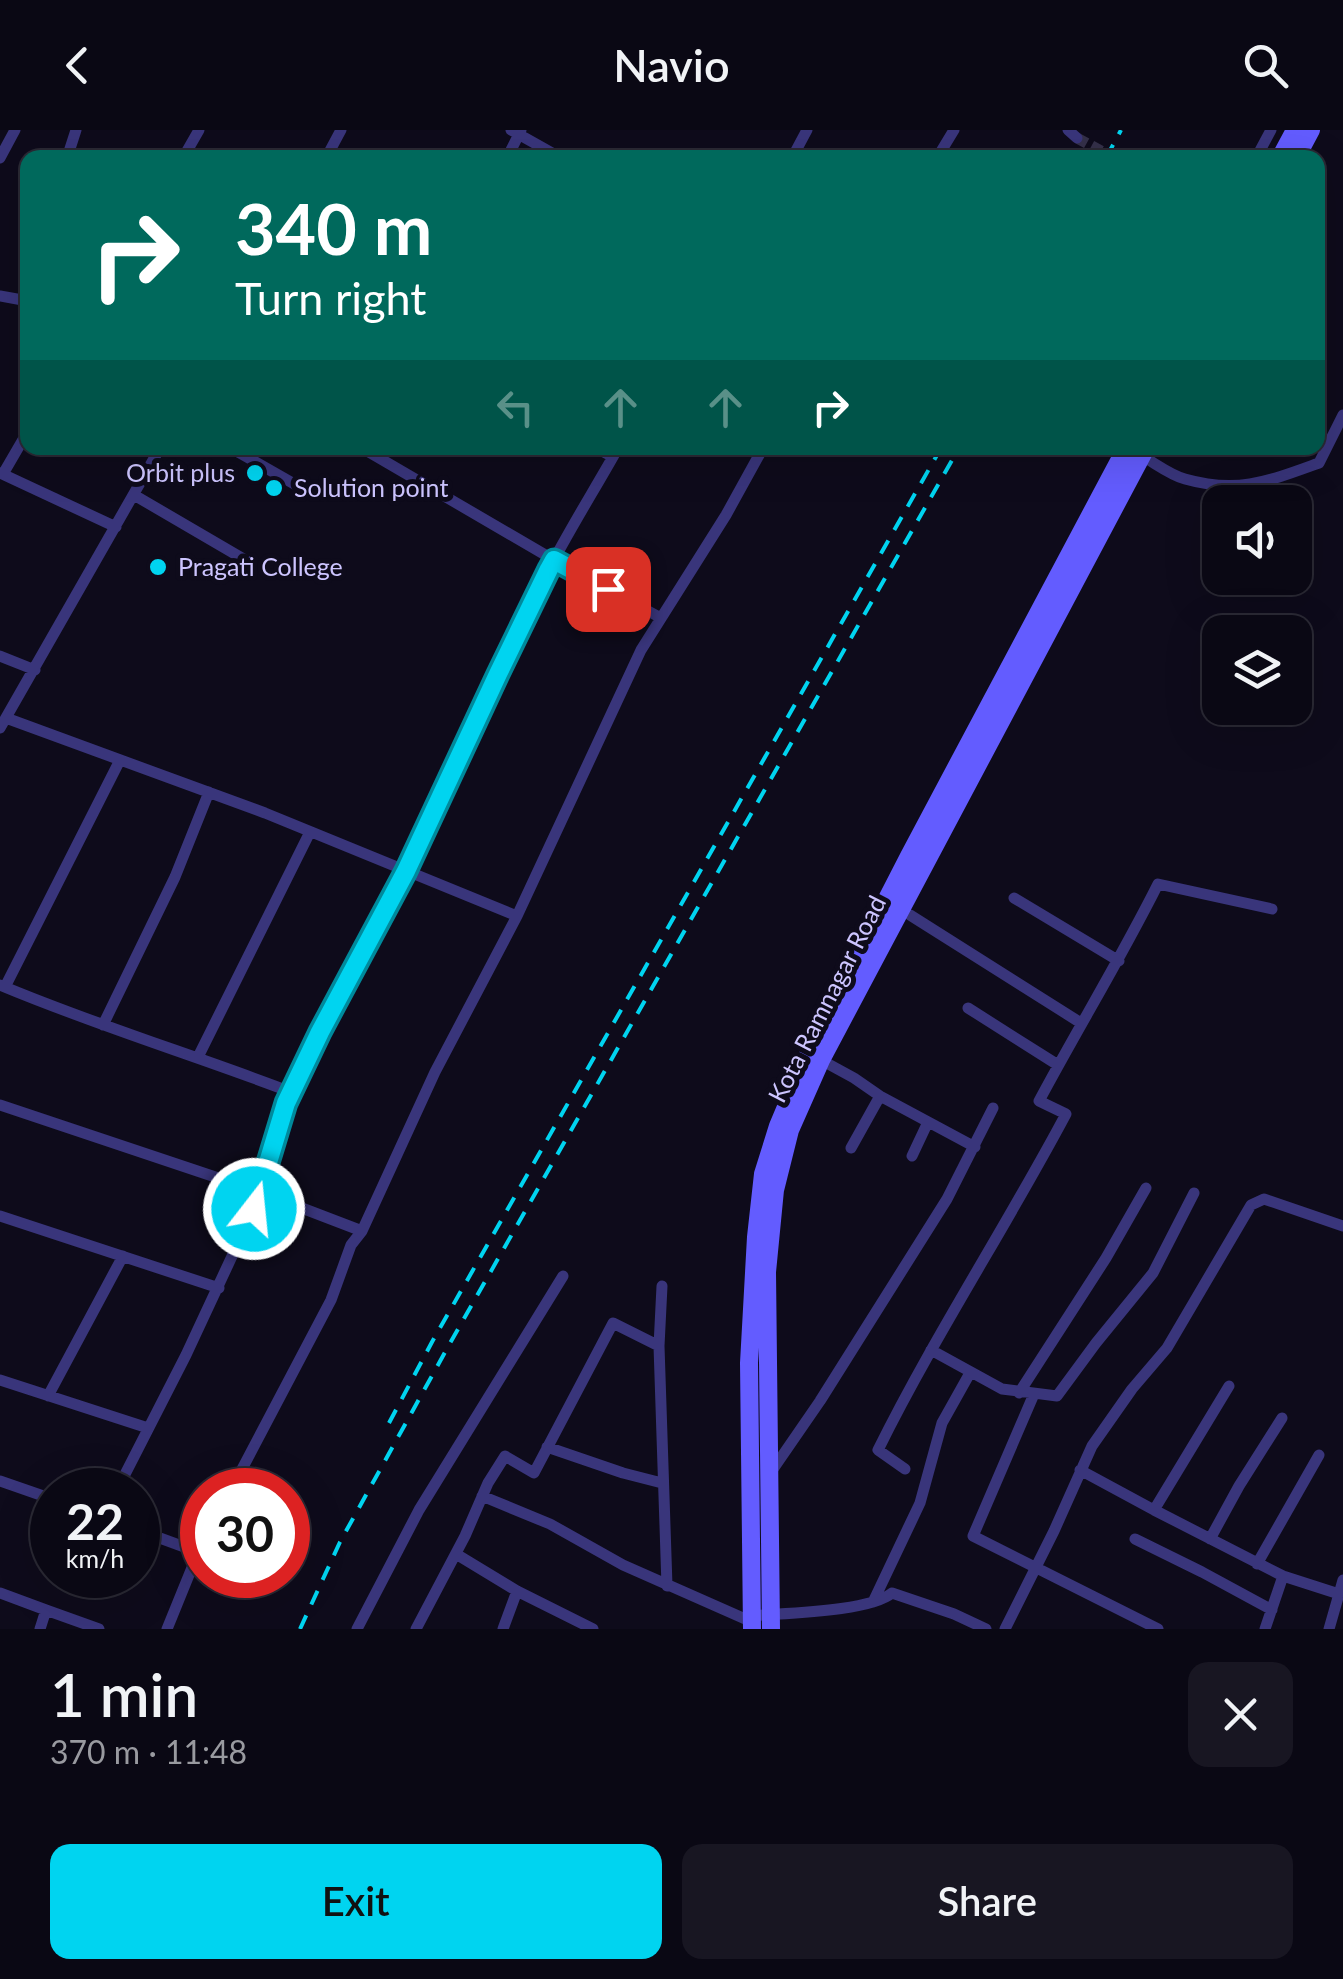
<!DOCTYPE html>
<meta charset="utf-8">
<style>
:root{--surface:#0a0814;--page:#181622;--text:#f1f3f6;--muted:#999aa0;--line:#2a2934;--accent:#00d4f0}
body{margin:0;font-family:Lato,sans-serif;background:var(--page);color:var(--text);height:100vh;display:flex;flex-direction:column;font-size:38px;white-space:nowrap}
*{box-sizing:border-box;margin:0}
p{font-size:32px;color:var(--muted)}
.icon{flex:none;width:55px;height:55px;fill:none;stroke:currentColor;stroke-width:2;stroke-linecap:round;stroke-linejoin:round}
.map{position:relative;height:1499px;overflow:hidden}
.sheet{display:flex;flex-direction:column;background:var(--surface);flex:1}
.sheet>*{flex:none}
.top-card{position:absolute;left:20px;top:20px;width:1305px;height:305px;border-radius:20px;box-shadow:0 10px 40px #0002,0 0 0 2px var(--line);background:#00695c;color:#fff;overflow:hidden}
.controls{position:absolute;left:1202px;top:355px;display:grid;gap:20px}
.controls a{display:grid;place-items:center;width:110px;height:110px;border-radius:20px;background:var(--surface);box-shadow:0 10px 40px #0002,0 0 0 2px var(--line);font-size:50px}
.speed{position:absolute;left:30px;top:1338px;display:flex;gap:20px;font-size:50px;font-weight:700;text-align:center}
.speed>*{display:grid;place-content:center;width:130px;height:130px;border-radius:50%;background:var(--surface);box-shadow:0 10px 40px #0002,0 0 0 2px var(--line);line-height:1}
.speed small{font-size:25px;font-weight:400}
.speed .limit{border:15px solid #d22;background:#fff;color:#111}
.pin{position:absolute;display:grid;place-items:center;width:85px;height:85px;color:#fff;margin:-42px;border-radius:20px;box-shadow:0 5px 15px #0006}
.me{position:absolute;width:110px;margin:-55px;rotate:16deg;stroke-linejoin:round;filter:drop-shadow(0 0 8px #0008)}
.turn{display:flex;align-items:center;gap:35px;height:210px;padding:0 50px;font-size:45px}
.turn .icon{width:130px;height:130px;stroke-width:2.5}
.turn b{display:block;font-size:70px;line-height:85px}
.lanes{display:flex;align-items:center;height:95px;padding:0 50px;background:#0003;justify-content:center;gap:50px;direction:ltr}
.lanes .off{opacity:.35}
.round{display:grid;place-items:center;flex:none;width:105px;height:105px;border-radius:20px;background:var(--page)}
.overview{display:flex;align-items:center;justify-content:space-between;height:170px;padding:0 50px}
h1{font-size:60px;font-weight:600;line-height:75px}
.primary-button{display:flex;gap:20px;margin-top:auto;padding:20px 50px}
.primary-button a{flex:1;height:115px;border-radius:20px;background:var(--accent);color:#111;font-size:40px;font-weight:600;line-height:115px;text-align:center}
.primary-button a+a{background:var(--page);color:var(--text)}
header{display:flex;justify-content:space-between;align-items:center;height:130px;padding:0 50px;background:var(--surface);font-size:45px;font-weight:600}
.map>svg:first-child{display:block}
</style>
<header><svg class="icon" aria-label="back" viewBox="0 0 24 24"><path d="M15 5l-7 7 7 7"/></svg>Navio<svg class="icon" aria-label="search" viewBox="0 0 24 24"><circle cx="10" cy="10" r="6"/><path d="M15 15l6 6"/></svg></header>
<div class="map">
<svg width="1343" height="1499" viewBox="0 0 1343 1499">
<rect width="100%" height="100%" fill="#0e0b1b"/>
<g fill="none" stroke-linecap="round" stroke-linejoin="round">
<!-- street-tunnel -->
<path stroke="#343049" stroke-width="11" stroke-dasharray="11 5.5" stroke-linecap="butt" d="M 1077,8 L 1114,28"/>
<!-- street -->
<path stroke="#39357b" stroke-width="11" d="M 511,0 L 561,28
M 1068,0 L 1077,8
M 0,28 L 15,0
M 67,28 L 76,0
M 183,28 L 199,0
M 326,28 L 341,0
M 507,28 L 521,0
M 792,28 L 807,0
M 937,28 L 954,0
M 1256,28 L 1271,0
M 0,166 L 28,171
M 231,318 L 296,355
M 362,318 L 554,430 L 661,488
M 596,318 L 613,327
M 1142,326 C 1155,333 1170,345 1185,349 C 1238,364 1269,351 1319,333 L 1343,285
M 0,343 L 116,397
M 3,344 L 28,301
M 134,365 L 247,431
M 0,526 L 35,540
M 6,588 L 265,683 L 517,786
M 0,598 L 160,318
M 1014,768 L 1119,831
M 910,785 L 1081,893
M 0,855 C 95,895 194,925 291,962
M 5,857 L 120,630
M 968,878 L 1058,935
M 103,895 L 175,747 L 209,662
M 198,927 L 310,702
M 821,930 L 854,948 L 880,966 L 975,1017
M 0,975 L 260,1062 L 362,1101 L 351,1115 L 331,1170 L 231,1360
M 851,1018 L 880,966
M 912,1026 L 928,992
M 0,1086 L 219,1158
M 362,1101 L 435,942 L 517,786 L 641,520 L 726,385 L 763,318
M 662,1156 L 659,1216 L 667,1456
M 931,1220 L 1002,1259 L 1057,1266 L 1096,1213 L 1153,1143 L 1194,1063
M 0,1250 L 148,1298
M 1019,1263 L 1106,1128 L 1146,1058
M 1034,1264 L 973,1406 L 1158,1499
M 48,1266 L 123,1126
M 547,1317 L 623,1343 L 662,1353
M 905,1339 L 878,1320 C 935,1205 1006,1097 1066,984 L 1039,971 C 1078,898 1121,828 1158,754 L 1272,779
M 1080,1340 L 1154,1380 L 1283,1446
M 769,1345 L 820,1271 L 947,1069 L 993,978
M 0,1351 L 52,1369
M 117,1360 L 186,1225 L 254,1079 L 285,973 C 323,893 370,817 407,737 C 454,639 498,540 547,443 C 569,400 595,359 618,318
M 482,1366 L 550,1394 L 623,1435 L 752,1492
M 1154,1380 L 1229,1256
M 138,1400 L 198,1422
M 1135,1409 L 1202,1442 L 1272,1480
M 1210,1409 L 1239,1356 L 1282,1288
M 456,1424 L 517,1461 L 593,1499
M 1257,1434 L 1319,1325
M 0,1463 L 46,1480 L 40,1499
M 873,1472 L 920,1373 L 942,1293 L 970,1243
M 46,1480 L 99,1499
M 751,1486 C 784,1483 869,1482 892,1463 L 954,1484 L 986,1499
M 167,1499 L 202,1413
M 357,1499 L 419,1380 L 563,1146
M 416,1499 L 465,1406 L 488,1353 L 505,1326 L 534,1343 L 613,1193 L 659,1216
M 503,1499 L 517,1461
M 1005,1499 L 1054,1401 L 1092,1316 L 1132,1259 L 1167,1218 L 1251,1075 L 1264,1069 L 1343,1096
M 1265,1499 L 1283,1446 L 1339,1464
M 1329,1499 L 1343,1450"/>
<!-- secondary -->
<path stroke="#635cff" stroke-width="18" d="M 1280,28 L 1295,0
M 1296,28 L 1311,0
M 752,1499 L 749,1233 L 756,1107 L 763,1044 L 778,996 L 813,913 L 909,726 L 1126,318
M 771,1499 L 767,1142 L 775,1060 L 790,1000 L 821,930 L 1146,318"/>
<!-- rail -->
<path stroke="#00d4f0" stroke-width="4" stroke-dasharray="15 12" stroke-linecap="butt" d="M 1106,28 L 1121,0
M 389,1293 L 432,1212 L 941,318
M 300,1499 L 340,1412 L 449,1215 L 959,318"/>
</g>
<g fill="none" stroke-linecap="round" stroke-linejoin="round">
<defs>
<path id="route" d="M 254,1079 L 286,973 L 320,902 L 406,741 L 498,544 L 549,439 L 554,430 L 608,459"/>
</defs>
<!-- route casing -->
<use href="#route" stroke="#008a9c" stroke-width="25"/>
<!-- route -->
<use href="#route" stroke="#00d4f0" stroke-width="18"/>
</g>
<!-- markers -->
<g fill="#00d4f0" stroke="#0e0b1b" stroke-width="4">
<circle cx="255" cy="343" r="10"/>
<circle cx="274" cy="358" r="10"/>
<circle cx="158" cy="437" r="10"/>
</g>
<g text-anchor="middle" stroke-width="10" stroke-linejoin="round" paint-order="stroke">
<!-- poi labels -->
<g font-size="25" fill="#cdc5ff" stroke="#0e0b1b" text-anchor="start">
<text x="235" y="352" text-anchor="end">Orbit plus</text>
<text x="294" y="367">Solution point</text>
<text x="178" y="446">Pragati College</text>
</g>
<!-- street labels -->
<g font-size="25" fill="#cdc5ff" stroke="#0e0b1b">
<text transform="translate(827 869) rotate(-63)" y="9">Kota Ramnagar Road</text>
</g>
</g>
</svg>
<div class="controls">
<a><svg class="icon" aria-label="sound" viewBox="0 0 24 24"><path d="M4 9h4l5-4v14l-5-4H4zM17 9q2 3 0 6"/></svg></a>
<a><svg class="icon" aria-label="layers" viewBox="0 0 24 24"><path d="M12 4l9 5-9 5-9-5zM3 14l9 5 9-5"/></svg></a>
</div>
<div class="speed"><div>22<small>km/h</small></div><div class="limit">30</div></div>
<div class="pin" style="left:608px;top:459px;background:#d93025"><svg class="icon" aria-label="arrive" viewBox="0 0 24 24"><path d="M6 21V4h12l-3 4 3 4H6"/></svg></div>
<svg class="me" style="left:254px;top:1079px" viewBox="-20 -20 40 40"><circle r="17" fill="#00d4f0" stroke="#fff" stroke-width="3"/><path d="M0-11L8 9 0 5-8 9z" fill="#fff"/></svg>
<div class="top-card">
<div class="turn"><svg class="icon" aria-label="right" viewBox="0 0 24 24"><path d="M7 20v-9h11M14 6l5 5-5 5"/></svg><div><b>340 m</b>Turn right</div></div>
<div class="lanes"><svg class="icon off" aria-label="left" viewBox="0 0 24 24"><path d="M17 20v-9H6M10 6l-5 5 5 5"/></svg><svg class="icon off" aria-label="ahead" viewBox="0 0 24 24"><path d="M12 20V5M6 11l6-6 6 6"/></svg><svg class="icon off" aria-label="ahead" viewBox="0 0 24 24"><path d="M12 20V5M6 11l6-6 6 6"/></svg><svg class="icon" aria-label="right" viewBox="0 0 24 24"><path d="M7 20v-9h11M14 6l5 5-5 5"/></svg></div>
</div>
</div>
<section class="sheet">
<div class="overview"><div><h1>1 min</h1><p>370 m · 11:48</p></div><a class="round"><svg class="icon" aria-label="close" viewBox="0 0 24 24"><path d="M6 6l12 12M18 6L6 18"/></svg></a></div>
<div class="primary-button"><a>Exit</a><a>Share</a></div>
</section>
